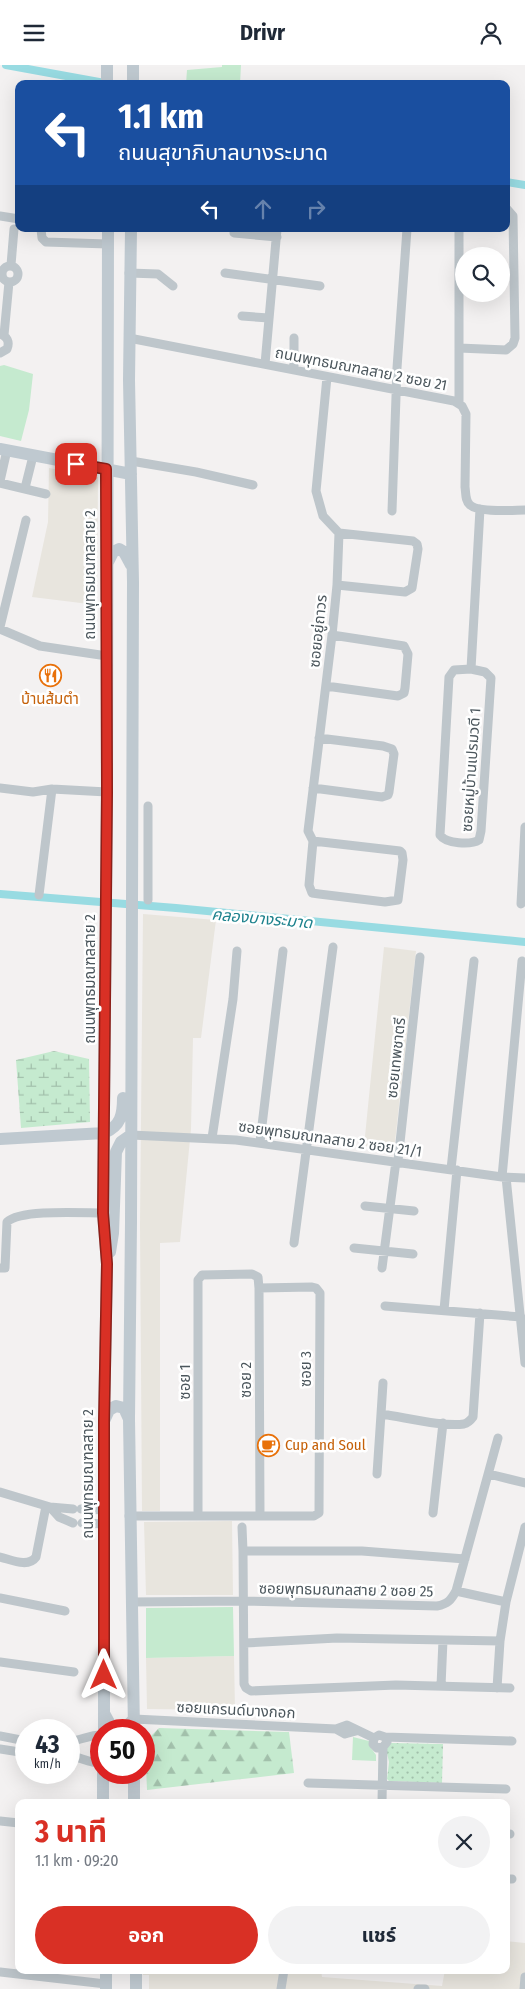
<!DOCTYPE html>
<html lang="th">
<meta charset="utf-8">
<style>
:root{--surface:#fff;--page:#f2f2f3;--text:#1f2937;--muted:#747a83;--accent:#d93025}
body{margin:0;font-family:"Fira Sans Condensed","Noto Sans Thai",sans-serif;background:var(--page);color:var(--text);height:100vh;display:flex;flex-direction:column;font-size:19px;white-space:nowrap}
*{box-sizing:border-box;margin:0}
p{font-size:16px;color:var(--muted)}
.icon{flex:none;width:28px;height:28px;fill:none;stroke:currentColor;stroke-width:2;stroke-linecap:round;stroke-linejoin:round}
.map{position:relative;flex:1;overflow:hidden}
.drawer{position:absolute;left:15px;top:1734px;width:495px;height:175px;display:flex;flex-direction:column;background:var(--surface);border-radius:10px;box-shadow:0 5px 20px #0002}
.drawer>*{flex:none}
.guide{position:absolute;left:15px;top:15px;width:495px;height:152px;border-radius:10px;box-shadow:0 5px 20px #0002;background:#1a4fa0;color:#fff;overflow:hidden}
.tools{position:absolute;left:455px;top:182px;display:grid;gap:10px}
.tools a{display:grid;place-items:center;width:55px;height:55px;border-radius:50%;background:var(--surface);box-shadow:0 5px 20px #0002;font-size:25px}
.speed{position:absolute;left:15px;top:1654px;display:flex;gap:10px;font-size:25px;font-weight:700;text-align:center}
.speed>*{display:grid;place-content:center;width:65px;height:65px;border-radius:50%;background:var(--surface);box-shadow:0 5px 20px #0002;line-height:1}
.speed small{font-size:12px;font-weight:400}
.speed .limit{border:8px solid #d22;background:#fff;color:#111}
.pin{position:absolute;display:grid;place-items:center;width:42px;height:42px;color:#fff;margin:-21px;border-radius:10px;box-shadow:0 2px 8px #0006}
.me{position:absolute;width:55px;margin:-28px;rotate:0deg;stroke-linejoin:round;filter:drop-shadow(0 0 4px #0008)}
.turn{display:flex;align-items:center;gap:18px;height:105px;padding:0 20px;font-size:22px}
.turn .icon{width:65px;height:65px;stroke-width:2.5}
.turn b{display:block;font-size:35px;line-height:42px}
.lanes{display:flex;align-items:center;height:48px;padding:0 20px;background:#0003;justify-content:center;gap:25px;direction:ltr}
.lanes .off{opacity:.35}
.round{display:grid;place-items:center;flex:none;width:52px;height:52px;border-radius:26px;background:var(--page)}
.summary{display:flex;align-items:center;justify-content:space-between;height:85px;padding:0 20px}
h1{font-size:30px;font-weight:700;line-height:38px;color:var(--accent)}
.primary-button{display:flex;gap:10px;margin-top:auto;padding:10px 20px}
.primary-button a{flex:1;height:58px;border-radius:30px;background:var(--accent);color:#fff;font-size:20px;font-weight:700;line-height:58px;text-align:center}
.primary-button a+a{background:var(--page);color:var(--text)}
header{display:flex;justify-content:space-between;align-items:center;height:65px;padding:0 20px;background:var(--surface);font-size:22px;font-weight:700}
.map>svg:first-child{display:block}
</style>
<header><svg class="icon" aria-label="menu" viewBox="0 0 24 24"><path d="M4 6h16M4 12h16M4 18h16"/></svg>Drivr<svg class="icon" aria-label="person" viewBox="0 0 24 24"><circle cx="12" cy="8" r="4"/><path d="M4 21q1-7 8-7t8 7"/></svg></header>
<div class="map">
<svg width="525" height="1924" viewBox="0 0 525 1924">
<defs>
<pattern id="forest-firs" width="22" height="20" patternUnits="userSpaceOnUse" patternTransform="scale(1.25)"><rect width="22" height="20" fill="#c5eacf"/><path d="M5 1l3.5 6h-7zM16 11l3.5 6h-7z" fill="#a2c0ab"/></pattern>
<pattern id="wetland-marsh" width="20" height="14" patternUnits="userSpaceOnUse" patternTransform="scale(1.25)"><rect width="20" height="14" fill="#c5eacf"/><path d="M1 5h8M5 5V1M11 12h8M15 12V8" fill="none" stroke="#a2c0ab"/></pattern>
<pattern id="park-dots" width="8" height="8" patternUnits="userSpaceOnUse" patternTransform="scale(1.25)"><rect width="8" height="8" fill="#c5eacf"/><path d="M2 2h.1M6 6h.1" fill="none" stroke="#a2c0ab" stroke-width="1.8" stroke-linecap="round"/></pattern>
</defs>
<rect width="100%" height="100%" fill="#f3f1f1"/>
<!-- commercial -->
<path fill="#e8e5de" d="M 49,403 L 98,412 L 97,540 L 32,532 L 48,457 Z
M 143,849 L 216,855 L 201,973 L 193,973 L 191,1064 L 180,1177 L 160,1178 L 160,1446 L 142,1446 L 140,1160 Z
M 384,882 L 416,886 L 394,1086 L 364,1081 Z
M 232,1456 L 233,1530 L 146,1530 L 144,1457 Z
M 234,1591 L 235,1645 L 147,1644 L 146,1593 Z
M 506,1876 L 525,1878 L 525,1924 L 149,1924 L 149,1910 L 143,1910 L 143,1905 L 176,1905 L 176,1908 L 221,1905 L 321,1905 L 322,1912 L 442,1921 L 445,1905 L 506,1905 Z"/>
<!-- green -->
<path fill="#c5eacf" d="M 222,0 L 241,0 L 240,19 L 186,19 L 187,5 L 222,2 Z
M 4,300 L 33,309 L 29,345 L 21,376 L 0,371 L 0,301 Z
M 233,1542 L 234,1591 L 146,1593 L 146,1543 Z
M 353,1672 L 369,1676 L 371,1683 L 376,1690 L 376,1696 L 352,1695 Z"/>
<!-- forest -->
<path fill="url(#forest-firs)" d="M 159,1663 L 289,1667 L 294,1708 L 147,1725 L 145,1677 Z"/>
<!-- wetland -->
<path fill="url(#wetland-marsh)" d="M 54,986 L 89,994 L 90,1057 L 21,1063 L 16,995 Z"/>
<!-- park -->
<path fill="url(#park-dots)" d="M 391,1678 L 443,1679 L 442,1718 L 389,1716 L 387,1714 L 389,1697 L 386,1684 Z"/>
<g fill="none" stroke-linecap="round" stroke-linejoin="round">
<!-- canal -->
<path stroke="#98dbe2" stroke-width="8" d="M 6,0 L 110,19
M 506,117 L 525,120
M 0,829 L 176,843 L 525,877"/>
<!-- street -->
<path stroke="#bec6cb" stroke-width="9" d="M 0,151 L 19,154
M 41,164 L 42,173 L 46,177 L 108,179
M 234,168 L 277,172
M 11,200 L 14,164
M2 209a8 8 0 1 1 16 0a8 8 0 1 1-16 0Z
M 129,208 L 158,209 L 173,221
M 225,208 L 320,221
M 242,251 L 269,253
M 4,270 L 9,217
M 129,273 L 454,336 L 462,341 L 466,349 L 465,422 C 466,428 465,436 470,440 C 479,448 514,445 525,445
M 459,283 L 506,285 L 513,279 L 515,273 L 513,151 L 506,143
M 0,288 L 7,284 C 10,277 7,271 0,269
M 265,299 L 277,164
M 294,305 L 294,273
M 459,338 L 459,164
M 131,396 L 196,407 L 253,420
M 0,416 L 7,385
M 0,418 L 46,429
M 25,423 L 33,391
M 392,446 L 397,303 L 407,164
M 337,520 L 405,527 L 412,523 L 418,484 L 417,479 L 413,476 L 339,468
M 0,562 L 26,455
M 0,564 L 40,581 L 107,591
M 471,604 L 485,607 L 491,613 L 481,766 L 479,775 C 471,780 446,779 440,770 L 449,612 L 454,605 Z
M 471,604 L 480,444
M 326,621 L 398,631 L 404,628 L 405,623 L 408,589 L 404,581 L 332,570
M 0,723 L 33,727 L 52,724 L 107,727
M 313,723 L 382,732 L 388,730 L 389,727 L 394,689 L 392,684 L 383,681 L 319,673
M 148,741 L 148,835
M 313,776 L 400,786 L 402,788 L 403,795 L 398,835 L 385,837 L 319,829 L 312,828 L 309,820 L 313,776 L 308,766 L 332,570 L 337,520 L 339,468 L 323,451 L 316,426 L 327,312
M 39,830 L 52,724
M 521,839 L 525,762
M 131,1070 L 236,1075 L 502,1112 L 525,1113
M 212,1073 L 233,934 L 237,886
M 260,1077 L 283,886
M 398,1096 L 420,892
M 451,1104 L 474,896
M 502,1112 L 522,896
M 506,1112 L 525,1298
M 365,1141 L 414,1146
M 294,1178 L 333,882
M 354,1183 L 413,1189
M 0,1203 L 5,1203 L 7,1157 C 21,1144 82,1148 103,1148
M 382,1203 L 396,1096
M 385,1241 L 521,1252
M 444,1245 L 457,1105
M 381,1349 L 383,1318
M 377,1409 L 381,1349 C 404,1352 442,1362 464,1359 C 468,1358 470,1356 473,1352 L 480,1248
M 489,1409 L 525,1418
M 0,1427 L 50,1442 L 73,1444
M 50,1442 L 59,1452 L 73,1458
M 81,1444 L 105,1445
M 433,1448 L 443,1358
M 129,1451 L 314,1451 L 319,1448 L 320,1228 L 316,1223 L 312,1222 L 259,1223
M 198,1451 L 198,1215 L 202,1210 L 252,1209 L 258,1212 L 259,1223 L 260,1451
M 82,1458 L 105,1459
M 242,1462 L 243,1486
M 0,1492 C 12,1495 28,1503 36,1492 L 46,1441
M 465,1494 L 362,1486 L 243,1486 L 244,1619 L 246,1623 L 251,1626 L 396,1620 L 510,1623
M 456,1526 L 506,1537
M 0,1533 L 65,1546
M 131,1537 L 244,1536 L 437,1541 C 448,1539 451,1535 456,1526 L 498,1373
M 500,1576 L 506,1537 L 525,1462
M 245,1578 L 337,1573 L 500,1576 L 497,1623
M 0,1597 L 74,1607
M 441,1621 L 443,1575
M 134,1654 L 336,1664 L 347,1660 L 374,1673
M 336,1664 L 345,1669 L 356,1666
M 0,1671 L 26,1676
M 385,1672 L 512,1676
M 69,1676 C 79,1676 89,1670 101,1670
M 0,1684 L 26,1688
M 69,1691 C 80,1691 87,1698 101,1698
M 308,1718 L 506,1724
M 382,1738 L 383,1682 L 387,1677 L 385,1672 L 379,1670 L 374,1673 L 373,1679 L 377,1683 L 383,1682
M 0,1756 L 19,1758
M 506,1769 L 510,1769
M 506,1814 L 512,1814
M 0,1907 L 106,1919
M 281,1924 L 284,1905
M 418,1924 L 425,1924
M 524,1924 L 525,1912"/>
<!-- secondary -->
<path stroke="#bfc9d0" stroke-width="12" d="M 133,0 L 133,19
M 107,19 L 107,0
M 131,164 L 129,315 L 133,517 L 131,1157 L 129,1354 L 134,1665
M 0,384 L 131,409
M 107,499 L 113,487 L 119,484 L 124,487 L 131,500
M 0,1074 L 104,1068 C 121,1061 123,1049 123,1033
M 110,1187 L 113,1168 L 116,1087 L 121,1077 L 131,1070
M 104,1356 L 109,1345 L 116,1341 L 124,1343 L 129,1354
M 104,1648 L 110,1659 L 118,1664 L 126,1662 L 134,1654
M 104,1665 L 104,1356 L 107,1199 L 103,1148 L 107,727 L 108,164
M 134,1708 L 134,1738
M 103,1738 L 103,1708
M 106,1905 L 106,1924
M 136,1905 L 136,1924"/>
</g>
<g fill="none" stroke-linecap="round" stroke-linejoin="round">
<defs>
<path id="route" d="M 76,399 L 106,404 L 107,727 L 103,1148 L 107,1199 L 104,1356 L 104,1610"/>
</defs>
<!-- route casing -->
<use href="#route" stroke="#8d1f18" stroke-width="12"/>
<!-- route -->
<use href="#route" stroke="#d93025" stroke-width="9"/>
</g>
<!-- icons -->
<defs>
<symbol id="restaurant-ring" viewBox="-11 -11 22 22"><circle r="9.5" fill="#fff" stroke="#e8710a" stroke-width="1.5"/><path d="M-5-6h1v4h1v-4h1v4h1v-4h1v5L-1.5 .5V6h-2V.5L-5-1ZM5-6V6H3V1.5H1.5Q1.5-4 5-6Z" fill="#e8710a"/></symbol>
<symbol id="cafe-ring" viewBox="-11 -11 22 22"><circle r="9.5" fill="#fff" stroke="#e8710a" stroke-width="1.5"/><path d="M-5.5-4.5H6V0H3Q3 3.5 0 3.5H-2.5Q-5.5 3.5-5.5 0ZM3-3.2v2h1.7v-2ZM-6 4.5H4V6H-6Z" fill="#e8710a"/></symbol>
</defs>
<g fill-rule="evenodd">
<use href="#restaurant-ring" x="38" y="598" width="25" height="25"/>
<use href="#cafe-ring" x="256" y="1368" width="25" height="25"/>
</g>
<g text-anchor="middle" stroke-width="5" stroke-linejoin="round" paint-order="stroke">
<!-- street labels -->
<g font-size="15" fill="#4b565c" stroke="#fff">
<text transform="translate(361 304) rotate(11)" y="5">ถนนพุทธมณฑลสาย 2 ซอย 21</text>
<text transform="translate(90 510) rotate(-90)" y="5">ถนนพุทธมณฑลสาย 2</text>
<text transform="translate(318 566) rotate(-84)" y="5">ซอยอยู่ถาวร</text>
<text transform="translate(471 705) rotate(-86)" y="5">ซอยหมู่บ้านเปรมวดี 1</text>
<text transform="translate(90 914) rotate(-90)" y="5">ถนนพุทธมณฑลสาย 2</text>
<text transform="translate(396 993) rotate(-84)" y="5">ซอยเทพชาตรี</text>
<text transform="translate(330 1074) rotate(8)" y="5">ซอยพุทธมณฑลสาย 2 ซอย 21/1</text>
<text transform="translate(306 1304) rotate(-90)" y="5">ซอย 3</text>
<text transform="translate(246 1315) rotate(-90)" y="5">ซอย 2</text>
<text transform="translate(185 1317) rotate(-90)" y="5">ซอย 1</text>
<text transform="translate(88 1409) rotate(-90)" y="5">ถนนพุทธมณฑลสาย 2</text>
<text transform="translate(346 1525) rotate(1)" y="5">ซอยพุทธมณฑลสาย 2 ซอย 25</text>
<text transform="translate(236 1645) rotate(3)" y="5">ซอยแกรนด์บางกอก</text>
</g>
<!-- food labels -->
<g font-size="15" fill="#c56008" stroke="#fff">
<text x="50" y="639">บ้านส้มตำ</text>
<text x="285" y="1385" text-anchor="start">Cup and Soul</text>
</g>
<!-- water labels -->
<g font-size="16" font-style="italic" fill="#1d828d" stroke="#fff">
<text transform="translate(262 853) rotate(5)" y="6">คลองบางระมาด</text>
</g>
</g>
</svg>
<div class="tools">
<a><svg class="icon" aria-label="search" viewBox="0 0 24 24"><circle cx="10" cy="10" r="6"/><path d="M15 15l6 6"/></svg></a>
</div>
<div class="speed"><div>43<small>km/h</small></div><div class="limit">50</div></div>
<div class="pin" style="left:76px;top:399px;background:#d93025"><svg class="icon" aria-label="arrive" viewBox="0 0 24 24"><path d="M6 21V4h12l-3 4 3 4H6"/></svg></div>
<svg class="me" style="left:104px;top:1610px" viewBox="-20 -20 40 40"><path d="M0-17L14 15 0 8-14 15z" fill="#d93025" stroke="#fff" stroke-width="4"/></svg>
<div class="guide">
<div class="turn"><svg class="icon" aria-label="left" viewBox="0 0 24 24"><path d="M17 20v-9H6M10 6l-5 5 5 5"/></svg><div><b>1.1 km</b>ถนนสุขาภิบาลบางระมาด</div></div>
<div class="lanes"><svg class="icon" aria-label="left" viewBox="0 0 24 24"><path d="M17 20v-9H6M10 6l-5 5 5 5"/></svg><svg class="icon off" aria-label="ahead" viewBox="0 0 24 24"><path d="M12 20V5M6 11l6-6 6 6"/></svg><svg class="icon off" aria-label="right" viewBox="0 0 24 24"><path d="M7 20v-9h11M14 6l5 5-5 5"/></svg></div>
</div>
<section class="drawer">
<div class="summary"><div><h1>3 นาที</h1><p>1.1 km · 09:20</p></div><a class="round"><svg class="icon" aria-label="close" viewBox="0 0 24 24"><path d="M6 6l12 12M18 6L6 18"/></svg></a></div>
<div class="primary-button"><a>ออก</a><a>แชร์</a></div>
</section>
</div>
